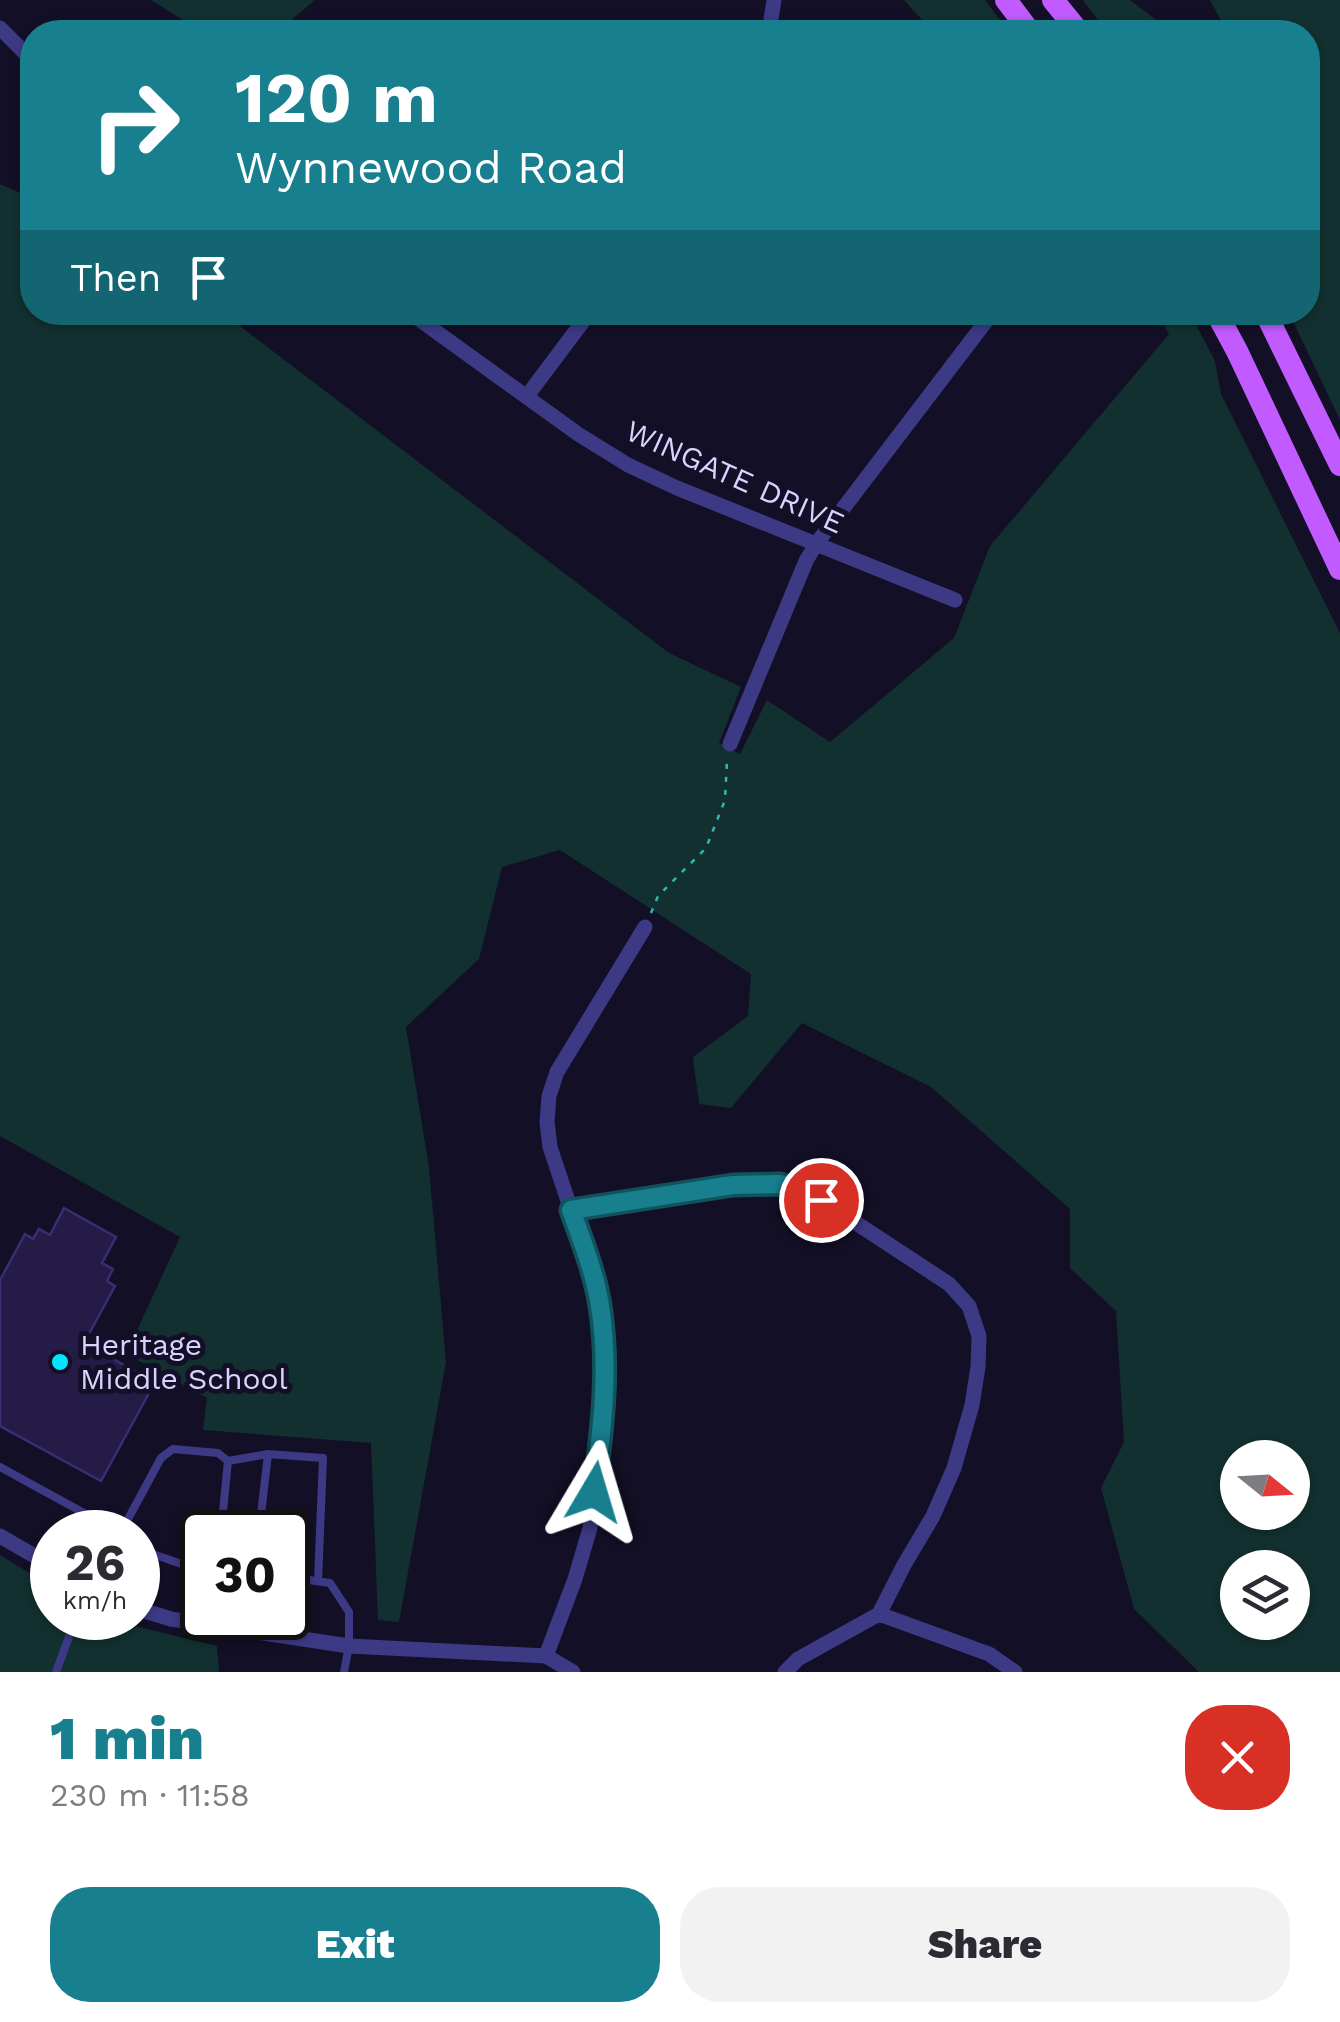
<!DOCTYPE html>
<meta charset="utf-8">
<style>
:root{--surface:#fff;--page:#f2f2f3;--text:#2b2b33;--muted:#7c7c81;--accent:#187f8f}
body{margin:0;font-family:"Work Sans",sans-serif;background:var(--page);color:var(--text);height:100vh;display:flex;flex-direction:column;font-size:38px;white-space:nowrap}
*{box-sizing:border-box;margin:0}
p{font-size:32px;color:var(--muted)}
.icon{flex:none;width:55px;height:55px;fill:none;stroke:currentColor;stroke-width:2;stroke-linecap:round;stroke-linejoin:round}
.map{position:relative;height:1672px;overflow:hidden}
.sheet{display:flex;flex-direction:column;background:var(--surface);flex:1}
.sheet>*{flex:none}
.hud{position:absolute;left:20px;top:20px;width:1300px;height:305px;border-radius:40px;box-shadow:0 2px 8px #0004;background:#187f8f;color:#fff;overflow:hidden}
.needle{width:65px;rotate:108deg}
.tools{position:absolute;left:1220px;top:1440px;display:grid;gap:20px}
.tools a{display:grid;place-items:center;width:90px;height:90px;border-radius:50%;background:var(--surface);box-shadow:0 2px 8px #0004;font-size:50px}
.speed{position:absolute;left:30px;top:1510px;display:flex;gap:20px;font-size:50px;font-weight:700;text-align:center}
.speed>*{display:grid;place-content:center;width:130px;height:130px;border-radius:50%;background:var(--surface);box-shadow:0 2px 8px #0004;line-height:1}
.speed small{font-size:25px;font-weight:400}
.speed .limit{border:5px solid #111;border-radius:15px;background:#fff;color:#111}
.pin{position:absolute;display:grid;place-items:center;width:85px;height:85px;color:#fff;margin:-42px;border:5px solid #fff;border-radius:50%;box-shadow:0 2px 10px #0007}
.me{position:absolute;width:110px;margin:-55px;rotate:7deg;stroke-linejoin:round;filter:drop-shadow(0 0 8px #0008)}
.turn{display:flex;align-items:center;gap:35px;height:210px;padding:0 50px;font-size:45px}
.turn .icon{width:130px;height:130px;stroke-width:2.5}
.turn b{display:block;font-size:70px;line-height:85px}
.then{display:flex;align-items:center;height:95px;padding:0 50px;background:#0003;gap:20px;font-size:38px}
.round{display:grid;place-items:center;flex:none;width:105px;height:105px;border-radius:40px;background:var(--page)}
.headline{display:flex;align-items:center;justify-content:space-between;height:170px;padding:0 50px}
h1{font-size:60px;font-weight:800;line-height:75px;color:var(--accent)}
.cta{display:flex;gap:20px;margin-top:auto;padding:20px 50px}
.cta a{flex:1;height:115px;border-radius:40px;background:var(--accent);color:#fff;font-size:40px;font-weight:800;line-height:115px;text-align:center}
.cta a+a{background:var(--page);color:var(--text)}
.map>svg:first-child{display:block}
</style>
<div class="map">
<svg width="1340" height="1672" viewBox="0 0 1340 1672">
<rect width="100%" height="100%" fill="#130f26"/>
<!-- green -->
<path fill="#12302f" fill-rule="evenodd" d="M 151,0 L 315,0 L 277,32 L 202,32 Z
M 904,0 L 985,0 L 1009,32 L 933,32 Z
M 1083,0 L 1130,0 L 1172,32 L 1107,32 Z
M 1210,0 L 1340,0 L 1340,420 L 1289,313 L 1308,312 L 1308,32 L 1227,32 Z
M 0,184 L 32,198 L 32,312 L 223,313 L 669,653 L 741,687 L 719,743 L 740,754 L 767,700 L 830,742 L 954,638 L 990,546 L 1169,334 L 1157,313 L 1190,313 L 1215,361 L 1221,394 L 1340,633 L 1340,1672 L 1199,1672 L 1134,1609 L 1101,1488 L 1124,1442 L 1116,1311 L 1070,1268 L 1070,1209 L 931,1087 L 802,1023 L 731,1108 L 699,1104 L 693,1057 L 748,1016 L 751,974 L 560,850 L 502,867 L 479,959 L 406,1027 L 429,1167 L 446,1362 L 399,1622 L 378,1620 L 371,1443 L 203,1430 L 207,1398 L 126,1354 L 180,1237 L 0,1136 ZM 1238,1458 L 1292,1458 L 1292,1512 L 1238,1512 ZM 1238,1568 L 1292,1568 L 1292,1622 L 1238,1622 Z
M 0,1555 L 52,1587 L 52,1618 L 102,1618 L 217,1646 L 219,1672 L 0,1672 Z"/>
<!-- building -->
<path fill="#241b47" stroke="#3b2d73" stroke-width="2.5" d="M 64,1208 L 116,1237 L 102,1263 L 113,1269 L 107,1281 L 115,1286 L 84,1343 L 155,1382 L 101,1481 L 0,1426 L 0,1280 L 25,1234 L 33,1239 L 39,1229 L 50,1235 Z"/>
<g fill="none" stroke-linecap="round" stroke-linejoin="round">
<!-- path -->
<path stroke="#2fb8b0" stroke-width="2.5" stroke-dasharray="5 8" stroke-linecap="butt" d="M 651,913 L 658,896 L 706,848 L 725,800 L 727,761"/>
<!-- lane -->
<path stroke="#3d3a85" stroke-width="8" d="M 0,1467 L 104,1524 L 109,1532
M 121,1532 L 161,1458 L 173,1449 L 218,1453 L 228,1461 L 268,1454
M 221,1532 L 228,1461
M 259,1532 L 268,1454 L 323,1458 L 318,1581
M 138,1549 L 202,1571
M 288,1577 L 330,1583 L 349,1612 L 349,1646 L 344,1672
M 56,1672 L 76,1618"/>
<!-- street -->
<path stroke="#3d3a85" stroke-width="15" d="M 0,28 L 32,60
M 769,32 L 774,0
M 409,312 L 578,434 L 628,465 L 677,488 L 955,600
M 527,396 L 590,312
M 730,744 L 806,561 L 816,544 L 993,312
M 571,1210 L 733,1185 L 780,1185 L 821,1200 L 949,1284 L 969,1306 L 979,1336 L 978,1367 L 972,1405 L 954,1468 L 933,1516 L 904,1565 L 879,1614 L 798,1659 L 785,1672
M 0,1536 L 52,1566
M 138,1609 L 171,1619 L 349,1646 L 546,1656 L 573,1672
M 879,1614 L 989,1654 L 1015,1672
M 546,1656 L 575,1579 L 590,1528 L 603,1420 L 604,1362 L 600,1306 L 589,1264 L 550,1147 L 547,1122 L 549,1096 L 557,1072 L 645,927"/>
<!-- primary -->
<path stroke="#c25bff" stroke-width="22" d="M 1006,0 L 1030,32
M 1053,0 L 1079,32
M 1216,312 L 1237,351 L 1340,569
M 1265,312 L 1340,465"/>
</g>
<g fill="none" stroke-linecap="round" stroke-linejoin="round">
<defs>
<path id="route" d="M 594,1492 C 602,1431 610,1368 600,1306 C 595,1273 582,1241 571,1210 L 733,1185 L 780,1184 L 821,1200"/>
</defs>
<!-- route casing -->
<use href="#route" stroke="#10535d" stroke-width="25"/>
<!-- route -->
<use href="#route" stroke="#187f8f" stroke-width="18"/>
</g>
<!-- markers -->
<circle fill="#00e5ff" stroke="#130f26" stroke-width="4" cx="60" cy="1362" r="10"/>
<g text-anchor="middle" stroke-width="10" stroke-linejoin="round" paint-order="stroke">
<!-- street labels -->
<g font-size="30" fill="#d9d4ff" stroke="#130f26">
<text transform="translate(735 477) rotate(24)" y="10">WINGATE DRIVE</text>
</g>
<!-- poi labels -->
<g font-size="30" fill="#d9d4ff" stroke="#130f26" text-anchor="start">
<text x="80" y="1355">Heritage<tspan x="80" dy="34">Middle School</tspan></text>
</g>
</g>
</svg>
<div class="tools">
<a><svg class="needle" viewBox="-14 -14 28 28"><path d="M0-13l5 13h-10z" fill="#e53935"/><path d="M0 13l5-13h-10z" fill="#7c7c81"/></svg></a>
<a><svg class="icon" aria-label="layers" viewBox="0 0 24 24"><path d="M12 4l9 5-9 5-9-5zM3 14l9 5 9-5"/></svg></a>
</div>
<div class="speed"><div>26<small>km/h</small></div><div class="limit">30</div></div>
<div class="pin" style="left:821px;top:1200px;background:#d93025"><svg class="icon" aria-label="arrive" viewBox="0 0 24 24"><path d="M6 21V4h12l-3 4 3 4H6"/></svg></div>
<svg class="me" style="left:594px;top:1492px" viewBox="-20 -20 40 40"><path d="M0-17L14 15 0 8-14 15z" fill="#187f8f" stroke="#fff" stroke-width="4"/></svg>
<div class="hud">
<div class="turn"><svg class="icon" aria-label="right" viewBox="0 0 24 24"><path d="M7 20v-9h11M14 6l5 5-5 5"/></svg><div><b>120 m</b>Wynnewood Road</div></div>
<div class="then">Then<svg class="icon" aria-label="arrive" viewBox="0 0 24 24"><path d="M6 21V4h12l-3 4 3 4H6"/></svg></div>
</div>
</div>
<section class="sheet">
<div class="headline"><div><h1>1 min</h1><p>230 m · 11:58</p></div><a class="round" style="background:#d93025;color:#fff"><svg class="icon" aria-label="close" viewBox="0 0 24 24"><path d="M6 6l12 12M18 6L6 18"/></svg></a></div>
<div class="cta"><a>Exit</a><a>Share</a></div>
</section>
